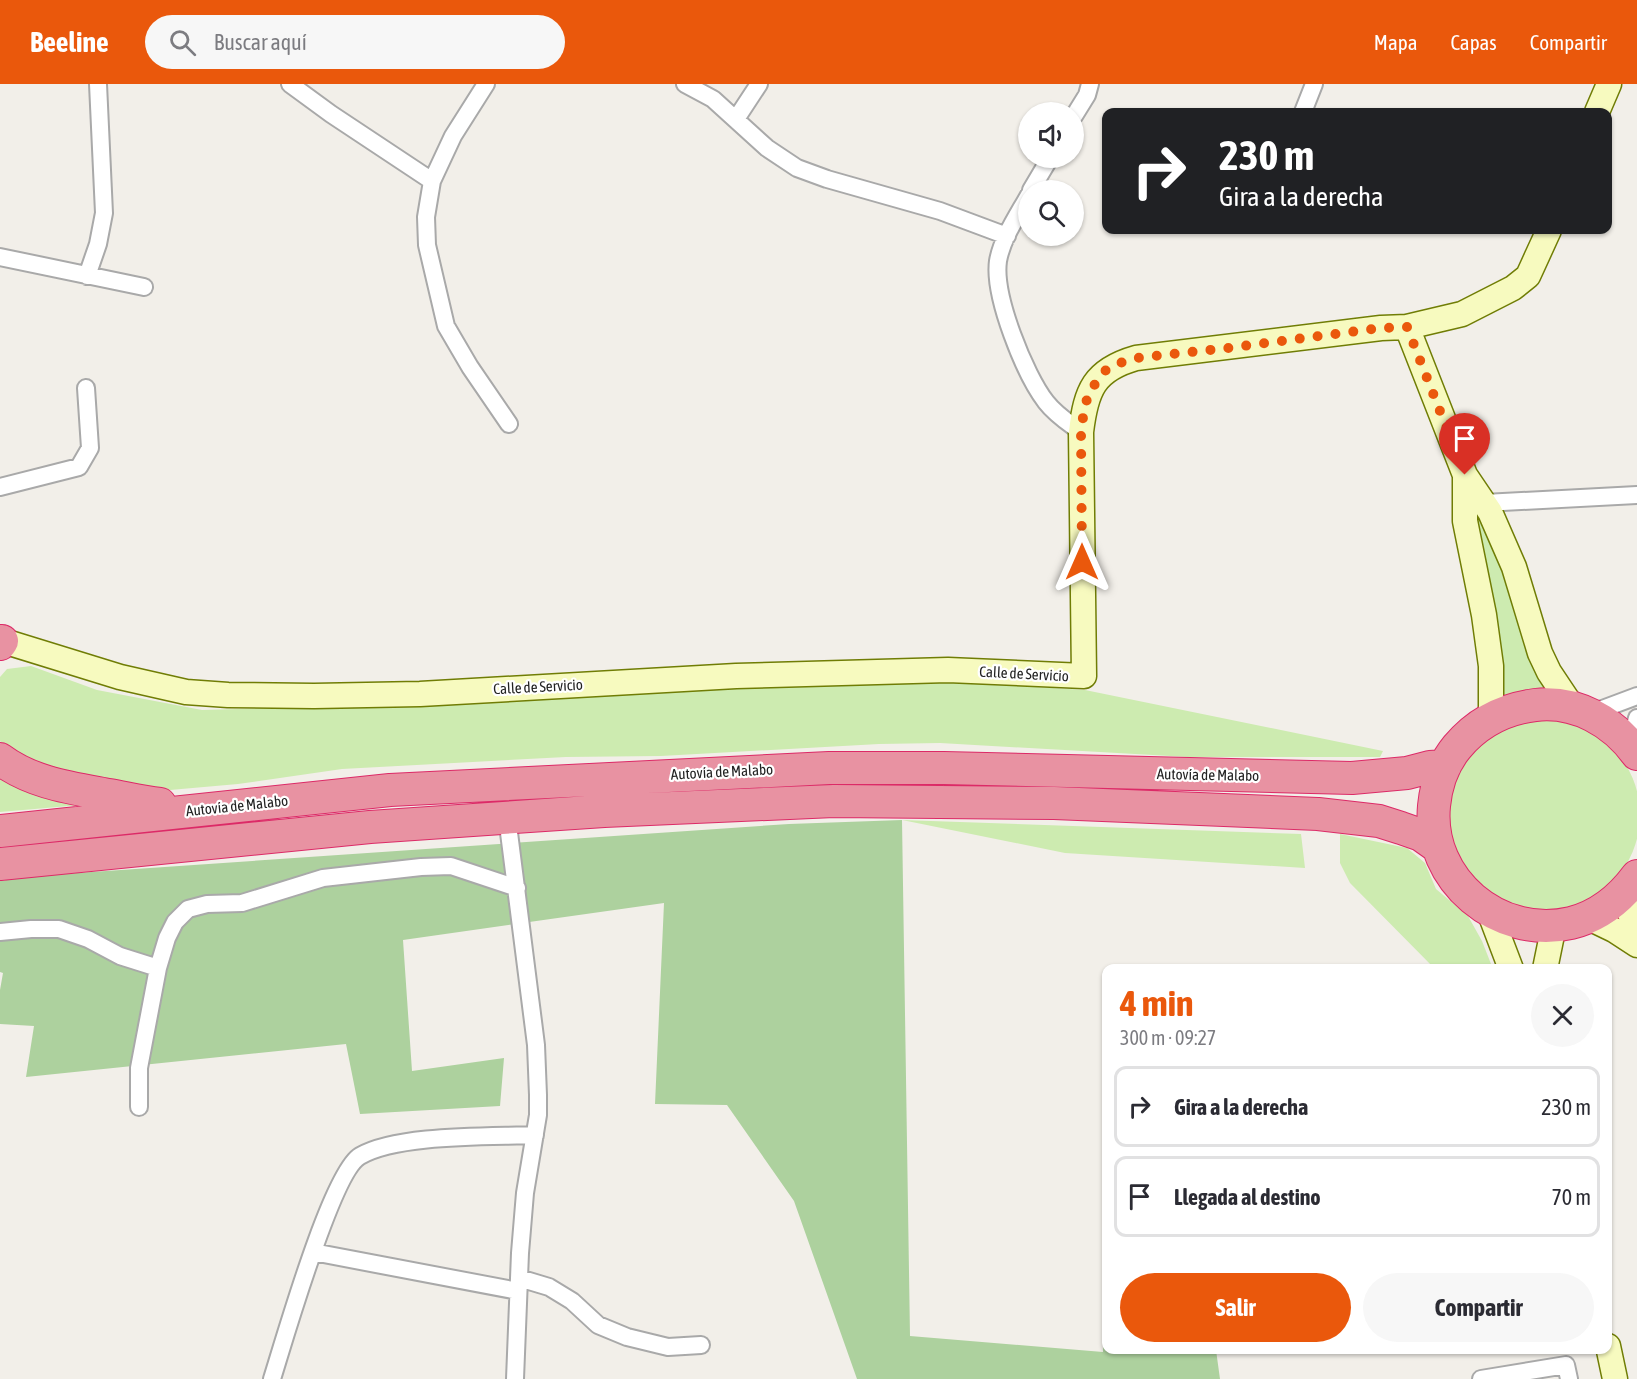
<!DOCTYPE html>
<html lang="es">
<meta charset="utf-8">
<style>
:root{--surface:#fff;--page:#f7f7f7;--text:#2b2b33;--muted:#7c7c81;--line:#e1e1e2;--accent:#ea580c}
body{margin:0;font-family:"Asap Condensed",sans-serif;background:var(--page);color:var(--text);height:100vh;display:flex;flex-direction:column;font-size:22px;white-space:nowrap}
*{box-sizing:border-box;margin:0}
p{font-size:20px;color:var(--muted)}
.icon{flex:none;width:33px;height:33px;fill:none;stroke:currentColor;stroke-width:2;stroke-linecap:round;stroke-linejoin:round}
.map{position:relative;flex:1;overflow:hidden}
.panel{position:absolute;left:1102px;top:880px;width:510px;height:390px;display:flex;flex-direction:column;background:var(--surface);border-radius:12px;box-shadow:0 2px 4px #0004}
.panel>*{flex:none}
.banner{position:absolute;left:1102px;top:24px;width:510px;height:126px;border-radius:12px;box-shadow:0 2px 4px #0004;background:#202124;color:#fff;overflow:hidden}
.controls{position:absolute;left:1018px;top:18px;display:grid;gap:12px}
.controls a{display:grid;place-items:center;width:66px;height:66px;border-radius:50%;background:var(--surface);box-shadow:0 2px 4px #0004;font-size:30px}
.pin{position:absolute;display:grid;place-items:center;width:51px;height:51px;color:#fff;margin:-62px -26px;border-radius:50% 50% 50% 0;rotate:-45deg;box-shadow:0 0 6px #0007}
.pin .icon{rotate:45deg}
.me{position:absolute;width:66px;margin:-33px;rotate:0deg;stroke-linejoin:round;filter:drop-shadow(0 0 4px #0008)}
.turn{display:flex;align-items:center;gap:21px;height:126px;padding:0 18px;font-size:27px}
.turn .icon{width:78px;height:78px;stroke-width:2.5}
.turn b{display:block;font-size:42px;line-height:51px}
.round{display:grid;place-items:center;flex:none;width:63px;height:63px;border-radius:32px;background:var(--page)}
.summary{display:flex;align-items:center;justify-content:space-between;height:102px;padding:0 18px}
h1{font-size:36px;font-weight:700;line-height:45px;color:var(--accent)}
.primary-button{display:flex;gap:12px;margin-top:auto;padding:12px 18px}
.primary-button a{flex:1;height:69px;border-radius:36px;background:var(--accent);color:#fff;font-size:24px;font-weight:700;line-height:69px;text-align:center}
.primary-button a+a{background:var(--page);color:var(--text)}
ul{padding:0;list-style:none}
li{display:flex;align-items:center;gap:18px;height:81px;margin:0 12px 9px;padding:0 6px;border:3px solid var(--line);border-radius:12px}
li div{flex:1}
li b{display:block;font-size:22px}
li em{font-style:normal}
header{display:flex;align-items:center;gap:36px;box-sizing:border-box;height:84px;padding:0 30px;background:var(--accent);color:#fff}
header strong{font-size:28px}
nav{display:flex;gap:33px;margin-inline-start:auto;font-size:21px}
.search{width:420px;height:54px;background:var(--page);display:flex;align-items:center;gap:15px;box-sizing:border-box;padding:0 21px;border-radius:33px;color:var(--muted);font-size:22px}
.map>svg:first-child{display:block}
</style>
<header>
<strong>Beeline</strong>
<div class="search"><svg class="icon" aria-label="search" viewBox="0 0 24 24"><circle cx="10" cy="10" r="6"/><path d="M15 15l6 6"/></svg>Buscar aquí</div>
<nav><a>Mapa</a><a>Capas</a><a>Compartir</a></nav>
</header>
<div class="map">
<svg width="1637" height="1295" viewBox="0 0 1637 1295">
<rect width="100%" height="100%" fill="#f2efe9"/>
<!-- grass -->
<path fill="#cdebb0" d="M 1471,417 L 1489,445 L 1554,609 L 1536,605 L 1494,617 Z
M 31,582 L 97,606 L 202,626 L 409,620 L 813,600 L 920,596 L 1085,606 L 1383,667 L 1380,673 L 1188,673 L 940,659 L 879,660 L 661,672 L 566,673 L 342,685 L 238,700 L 170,706 L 83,696 L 41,683 L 6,665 L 0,657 L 0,593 L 7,585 Z
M1448 731a96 96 0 1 1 192 0a96 96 0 1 1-192 0Z
M 0,683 L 115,718 L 0,728 Z
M 902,736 L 1301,750 L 1305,784 L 1065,769 Z
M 1340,750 L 1407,764 L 1425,779 L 1436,805 L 1468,832 L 1482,857 L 1493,885 L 1435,885 L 1350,799 L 1340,779 Z"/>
<!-- forest -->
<path fill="#add19e" d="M 902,736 L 910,1252 L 1103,1268 L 1104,1171 L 1107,1172 L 1107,1266 L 1216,1266 L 1220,1295 L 857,1295 L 794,1117 L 727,1021 L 655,1020 L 664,819 L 403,856 L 412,987 L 504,974 L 500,1022 L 360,1030 L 346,960 L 26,993 L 34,942 L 0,940 L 0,906 L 3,889 L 0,888 L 0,797 L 33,792 L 789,740 Z"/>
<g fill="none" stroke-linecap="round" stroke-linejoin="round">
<defs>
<path id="street" d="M 290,0 L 331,30 L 432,97
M 486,0 L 453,52 L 432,97 L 426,133 L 427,161 L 446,242 L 470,283 L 509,340
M 685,0 L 713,15 L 767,64 L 797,84 L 827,95 L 940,127 L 1007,152
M 1303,28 L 1314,0
M 1074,32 L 1087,11 L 1090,0
M 736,35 L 759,0
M 1031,106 L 1050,74
M 1029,111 C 1018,131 1002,154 998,177 C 993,212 1025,291 1046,318 C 1056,331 1069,339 1081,348
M 0,173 L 144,203
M 87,192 L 98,160 L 104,129 L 98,0
M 0,403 L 79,383 L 90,364 L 86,304
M 1484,419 L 1637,411
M 1589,630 L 1637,612
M 1630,660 L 1637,634
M 507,733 L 536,961 L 538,1011 L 538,1031 L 525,1109 L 520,1169 L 515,1295
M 0,848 L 31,845 L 59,845 L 88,855 L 120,872 L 158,884
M 139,1023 L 139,984 L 158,884 L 167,854 L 175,838 L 188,825 L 207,820 L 242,819 L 323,794 L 421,783 L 451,782 L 517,804
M 313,1168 L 518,1207
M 519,1194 L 549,1203 L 572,1217 L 598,1241 L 627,1253 L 668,1263 L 701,1261
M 272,1295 C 284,1257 332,1088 360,1072 C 398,1050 490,1053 535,1051
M 1481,1295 L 1566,1281 L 1569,1295"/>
<path id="secondary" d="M 1597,28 L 1609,0
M 1407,243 L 1462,230 L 1513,204 L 1528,192 L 1549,146
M 1465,391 L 1465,437 L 1484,531 L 1491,582 L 1491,634
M 0,556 L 120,593 L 186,608 L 228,611 L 314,612 L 420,610 L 736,592 L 948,586 L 1084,592 L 1081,348 C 1086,306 1094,286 1136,274 L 1381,244 L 1407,243 L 1465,391 L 1490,428 L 1514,483 L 1540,569 L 1549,588 L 1573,624
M 1616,816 L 1628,825 L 1637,845
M 1489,827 L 1511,885
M 1587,833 L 1614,846 L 1637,861
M 1545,885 L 1554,841
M 1608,1262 L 1615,1295"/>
<path id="highway" d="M 0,560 L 2,557
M 1637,670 C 1614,638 1576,616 1535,621 C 1504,625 1477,639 1457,663 C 1443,680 1436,701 1434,722 C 1427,796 1499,856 1571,839 C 1599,832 1620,815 1637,792
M 0,675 C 32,699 71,704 109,711 C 126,714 142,718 160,720
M 0,747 L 390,706 L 829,684 L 944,684 L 1352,694 L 1407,689 L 1430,683 L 1445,682
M 0,780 L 370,743 L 604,727 L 834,717 L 1054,719 L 1318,730 L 1379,737 L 1401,744 L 1421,751 L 1438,763"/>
</defs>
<!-- street casing -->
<use href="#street" stroke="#a9a9a9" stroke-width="20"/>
<!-- secondary casing -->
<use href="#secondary" stroke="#707d05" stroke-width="27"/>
<!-- highway casing -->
<use href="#highway" stroke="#dc2a67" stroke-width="34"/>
<!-- street -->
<use href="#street" stroke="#fff" stroke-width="16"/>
<!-- secondary -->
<use href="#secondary" stroke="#f7fabf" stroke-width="24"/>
<!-- highway -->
<use href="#highway" stroke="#e892a2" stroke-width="32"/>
</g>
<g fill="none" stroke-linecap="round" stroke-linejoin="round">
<!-- route -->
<path stroke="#ea580c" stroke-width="10" stroke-dasharray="0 18" d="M 1082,478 L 1081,348 L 1084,326 L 1089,308 L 1106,286 L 1120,279 L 1136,274 L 1228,264 L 1381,244 L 1407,243 L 1465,391"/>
</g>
<g text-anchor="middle" stroke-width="4.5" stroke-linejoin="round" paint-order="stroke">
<!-- street labels -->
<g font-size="15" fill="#222" stroke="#fff">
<text transform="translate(1024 590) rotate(3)" y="5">Calle de Servicio</text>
<text transform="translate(538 603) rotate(-3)" y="5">Calle de Servicio</text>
<text transform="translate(722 688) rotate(-3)" y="5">Autovía de Malabo</text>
<text transform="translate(1208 691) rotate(1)" y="5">Autovía de Malabo</text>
<text transform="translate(237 722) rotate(-6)" y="5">Autovía de Malabo</text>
</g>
</g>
</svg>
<div class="controls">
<a><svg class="icon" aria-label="sound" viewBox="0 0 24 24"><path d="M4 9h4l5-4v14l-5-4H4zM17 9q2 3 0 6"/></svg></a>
<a><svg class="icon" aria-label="search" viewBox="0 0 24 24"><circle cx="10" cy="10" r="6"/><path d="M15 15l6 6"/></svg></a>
</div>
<div class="pin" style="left:1465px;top:391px;background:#d93025"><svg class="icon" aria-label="arrive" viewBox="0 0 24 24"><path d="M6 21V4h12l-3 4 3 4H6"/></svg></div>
<svg class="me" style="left:1082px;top:478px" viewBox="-20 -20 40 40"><path d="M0-17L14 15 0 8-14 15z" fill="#ea580c" stroke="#fff" stroke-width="4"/></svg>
<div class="banner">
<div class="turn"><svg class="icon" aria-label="right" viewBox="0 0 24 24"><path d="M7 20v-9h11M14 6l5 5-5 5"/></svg><div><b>230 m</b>Gira a la derecha</div></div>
</div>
<section class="panel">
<div class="summary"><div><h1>4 min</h1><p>300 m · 09:27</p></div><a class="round"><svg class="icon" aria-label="close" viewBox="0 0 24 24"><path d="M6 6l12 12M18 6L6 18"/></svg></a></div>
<ul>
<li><svg class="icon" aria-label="right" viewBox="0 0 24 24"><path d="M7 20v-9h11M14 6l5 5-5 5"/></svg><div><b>Gira a la derecha</b></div><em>230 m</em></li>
<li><svg class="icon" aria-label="arrive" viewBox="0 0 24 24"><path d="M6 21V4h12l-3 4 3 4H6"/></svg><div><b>Llegada al destino</b></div><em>70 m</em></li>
</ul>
<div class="primary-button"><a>Salir</a><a>Compartir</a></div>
</section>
</div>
